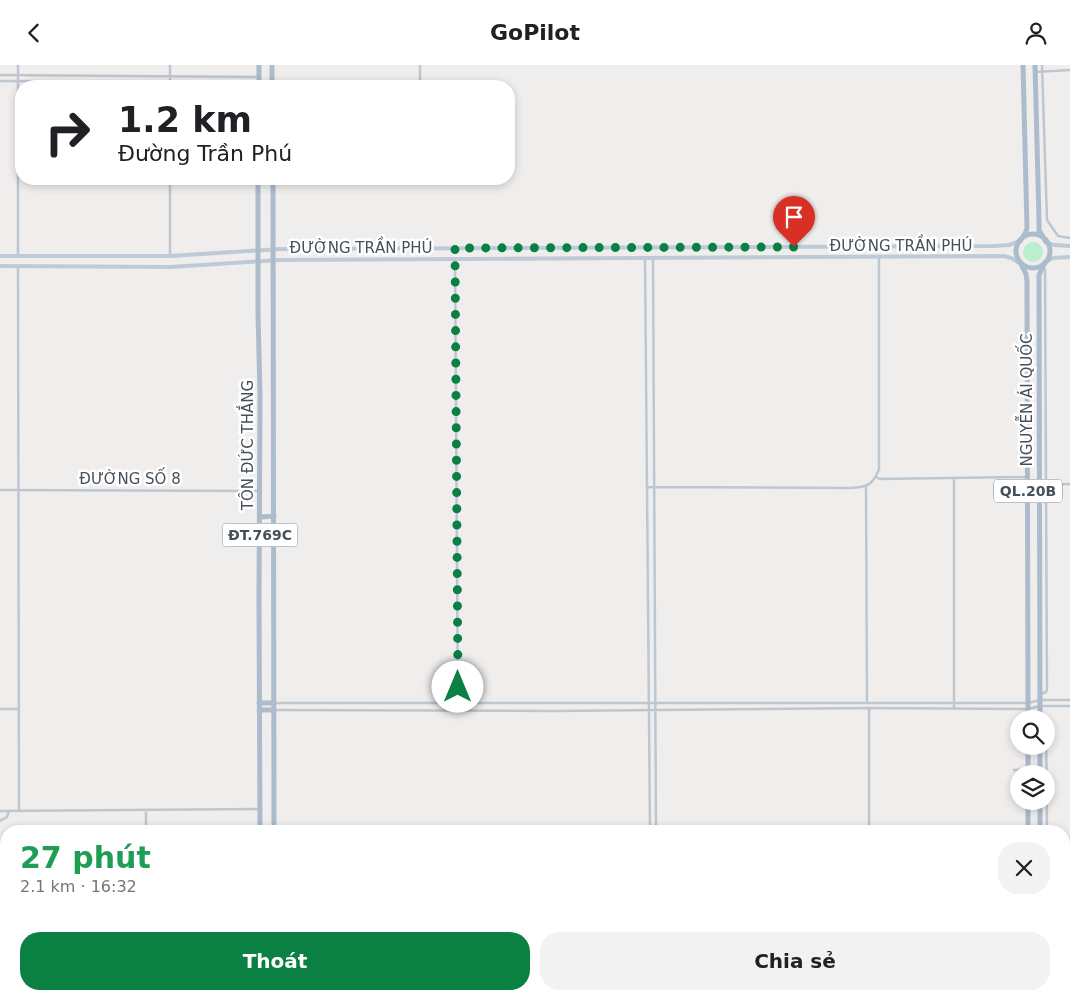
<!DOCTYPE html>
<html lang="vi">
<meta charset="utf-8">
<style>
:root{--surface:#fff;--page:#f2f2f2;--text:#202124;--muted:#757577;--accent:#0b8043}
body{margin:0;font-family:"DejaVu Sans",sans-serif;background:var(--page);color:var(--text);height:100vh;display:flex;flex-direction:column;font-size:19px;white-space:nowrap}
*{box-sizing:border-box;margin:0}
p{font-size:16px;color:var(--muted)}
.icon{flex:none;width:28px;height:28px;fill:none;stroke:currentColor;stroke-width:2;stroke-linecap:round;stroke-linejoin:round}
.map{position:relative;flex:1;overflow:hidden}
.details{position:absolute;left:0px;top:760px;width:1070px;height:175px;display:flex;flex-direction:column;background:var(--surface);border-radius:20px 20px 0 0;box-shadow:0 2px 8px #0003}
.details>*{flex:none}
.guide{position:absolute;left:15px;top:15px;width:500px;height:105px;border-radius:20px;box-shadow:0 2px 8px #0003;background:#fff;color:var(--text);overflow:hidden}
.controls{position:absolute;left:1010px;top:645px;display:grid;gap:10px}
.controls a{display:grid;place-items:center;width:45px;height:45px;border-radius:50%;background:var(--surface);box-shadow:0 2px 8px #0003;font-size:25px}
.pin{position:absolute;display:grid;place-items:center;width:42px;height:42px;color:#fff;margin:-51px -21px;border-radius:50% 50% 50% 0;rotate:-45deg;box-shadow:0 0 5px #0007}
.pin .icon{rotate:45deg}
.me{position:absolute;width:55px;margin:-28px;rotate:0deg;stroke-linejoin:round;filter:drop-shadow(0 0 4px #0008)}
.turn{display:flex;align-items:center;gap:18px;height:105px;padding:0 20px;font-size:22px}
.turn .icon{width:65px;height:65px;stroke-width:2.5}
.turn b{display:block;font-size:35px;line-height:42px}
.round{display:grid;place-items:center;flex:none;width:52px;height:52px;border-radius:20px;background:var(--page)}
.head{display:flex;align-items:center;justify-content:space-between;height:85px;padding:0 20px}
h1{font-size:30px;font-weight:700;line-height:38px;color:#1e9e55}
.button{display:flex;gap:10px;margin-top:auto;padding:10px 20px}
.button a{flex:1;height:58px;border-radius:20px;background:var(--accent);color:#fff;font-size:20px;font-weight:700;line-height:58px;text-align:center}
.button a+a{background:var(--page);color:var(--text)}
header{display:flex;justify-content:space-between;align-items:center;height:65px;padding:0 20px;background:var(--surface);font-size:22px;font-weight:700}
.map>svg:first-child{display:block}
</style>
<header><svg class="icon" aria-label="back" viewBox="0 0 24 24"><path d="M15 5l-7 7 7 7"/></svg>GoPilot<svg class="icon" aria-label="person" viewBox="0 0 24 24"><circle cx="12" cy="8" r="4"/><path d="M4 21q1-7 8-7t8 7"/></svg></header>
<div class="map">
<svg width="1070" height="935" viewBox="0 0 1070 935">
<rect width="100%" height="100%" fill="#f0eded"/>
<!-- green -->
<path fill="#baefce" d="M1023 187a10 10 0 1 1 20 0a10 10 0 1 1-20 0Z"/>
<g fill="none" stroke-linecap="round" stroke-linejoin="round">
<!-- street -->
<path stroke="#bdc7d0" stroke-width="2.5" d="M 170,0 L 170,21
M 1042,0 L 1047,155 L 1058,171 L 1070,173
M 1036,7 L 1070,5
M 0,10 L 258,12
M 0,16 L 258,17
M 420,21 L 420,0
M 170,114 L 170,191
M 18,190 L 18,0
M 645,193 L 650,766
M 653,193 L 656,766
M 455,195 L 458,646
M 18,201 L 19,746
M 876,412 L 880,414 L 1026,412
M 954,413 L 954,643
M 1041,420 L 1070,419
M 647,422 L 851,423 C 867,422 873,420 879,404 L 879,192
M 866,422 L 867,638
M 0,425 L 258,426
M 1041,629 L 1046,627 L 1047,624 L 1045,204
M 275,638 L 1028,638 L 1040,635 L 1070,635
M 869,643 L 869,766
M 0,644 L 18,644
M 274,645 L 555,646 L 869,643 L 1028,644 L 1040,641 L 1070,641
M 1046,657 L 1047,766
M 1014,705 L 1028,705
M 146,745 L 146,766
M 0,746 L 258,744
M 0,756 L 7,752 L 9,746
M 0,875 L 6,881
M 51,929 L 58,935
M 147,929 L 147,935
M 418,929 L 418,935
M 513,929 L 513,935
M 652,929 L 653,935
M 658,929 L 658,935
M 1020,929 L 1020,935
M 1048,929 L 1048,935"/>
<!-- secondary -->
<path stroke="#bfcad7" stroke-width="4" d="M 1046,177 L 1054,180 L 1070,181
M 0,191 L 170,191 L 280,184 L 994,181 L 1009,180 L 1020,176
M 1045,197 L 1053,193 L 1070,192
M 0,201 L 170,202 L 280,195 L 1004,191 L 1011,193 L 1021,199"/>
<!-- primary -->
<path stroke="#acbccd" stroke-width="5" d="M 259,0 L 259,21
M 1035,0 L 1039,155 L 1039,165 L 1046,177
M 272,21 L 272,0
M 258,114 L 258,248 L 260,329 L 259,533 L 260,766
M 273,114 L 274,766
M1016 186a17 17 0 1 1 34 0a17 17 0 1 1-34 0Z
M 1020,176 L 1025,169 L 1027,163 L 1023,0
M 1021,199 L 1026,209 L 1027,216 L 1028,654
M 261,452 L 274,451
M 259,638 L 273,638
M 259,645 L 273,645
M 1040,654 L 1039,216 L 1039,210 L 1045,197
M 1028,681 L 1028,709
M 1040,681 L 1040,709
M 1028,736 L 1028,766
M 1040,736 L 1040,766
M 1029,929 L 1029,935
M 1041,929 L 1041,935
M 261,935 L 261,929
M 274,935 L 274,929"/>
</g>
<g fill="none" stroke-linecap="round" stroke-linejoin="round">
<!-- route -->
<path stroke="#0b8043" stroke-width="9" stroke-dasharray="0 16.2" d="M 458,622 L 455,183 L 794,182"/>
</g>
<g text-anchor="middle" stroke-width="5" stroke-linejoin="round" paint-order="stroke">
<!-- shield labels -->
<g fill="#fff" stroke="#7d848c" stroke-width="1">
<rect x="994" y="414.5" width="68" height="23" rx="4"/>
<rect x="222.5" y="458.5" width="75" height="23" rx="4"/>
</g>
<g font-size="14" font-weight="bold" fill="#45505b">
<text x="1028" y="431">QL.20B</text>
<text x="260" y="475">ĐT.769C</text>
</g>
<!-- street labels -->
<g font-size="15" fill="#45505b" stroke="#fff">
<text x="901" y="186">ĐƯỜNG TRẦN PHÚ</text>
<text x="361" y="188">ĐƯỜNG TRẦN PHÚ</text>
<text transform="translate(1027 335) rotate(-90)" y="5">NGUYỄN ÁI QUỐC</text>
<text transform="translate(248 380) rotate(-90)" y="5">TÔN ĐỨC THẮNG</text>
<text x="130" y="419">ĐƯỜNG SỐ 8</text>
</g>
</g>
</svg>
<div class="controls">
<a><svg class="icon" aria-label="search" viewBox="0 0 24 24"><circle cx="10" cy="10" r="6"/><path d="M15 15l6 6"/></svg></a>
<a><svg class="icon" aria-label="layers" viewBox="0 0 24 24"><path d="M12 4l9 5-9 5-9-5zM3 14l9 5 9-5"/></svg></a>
</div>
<div class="pin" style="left:794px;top:182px;background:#d93025"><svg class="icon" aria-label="arrive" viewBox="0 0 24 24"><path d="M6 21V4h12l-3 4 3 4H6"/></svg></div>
<svg class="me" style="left:458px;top:622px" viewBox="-20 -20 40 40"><circle r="19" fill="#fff"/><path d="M0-13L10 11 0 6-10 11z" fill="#0b8043"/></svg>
<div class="guide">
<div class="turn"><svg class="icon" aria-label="right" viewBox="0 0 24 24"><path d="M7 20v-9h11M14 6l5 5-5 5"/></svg><div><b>1.2 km</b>Đường Trần Phú</div></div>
</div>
<section class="details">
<div class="head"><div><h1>27 phút</h1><p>2.1 km · 16:32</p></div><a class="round"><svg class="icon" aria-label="close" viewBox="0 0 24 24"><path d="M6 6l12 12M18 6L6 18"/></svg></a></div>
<div class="button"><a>Thoát</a><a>Chia sẻ</a></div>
</section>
</div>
